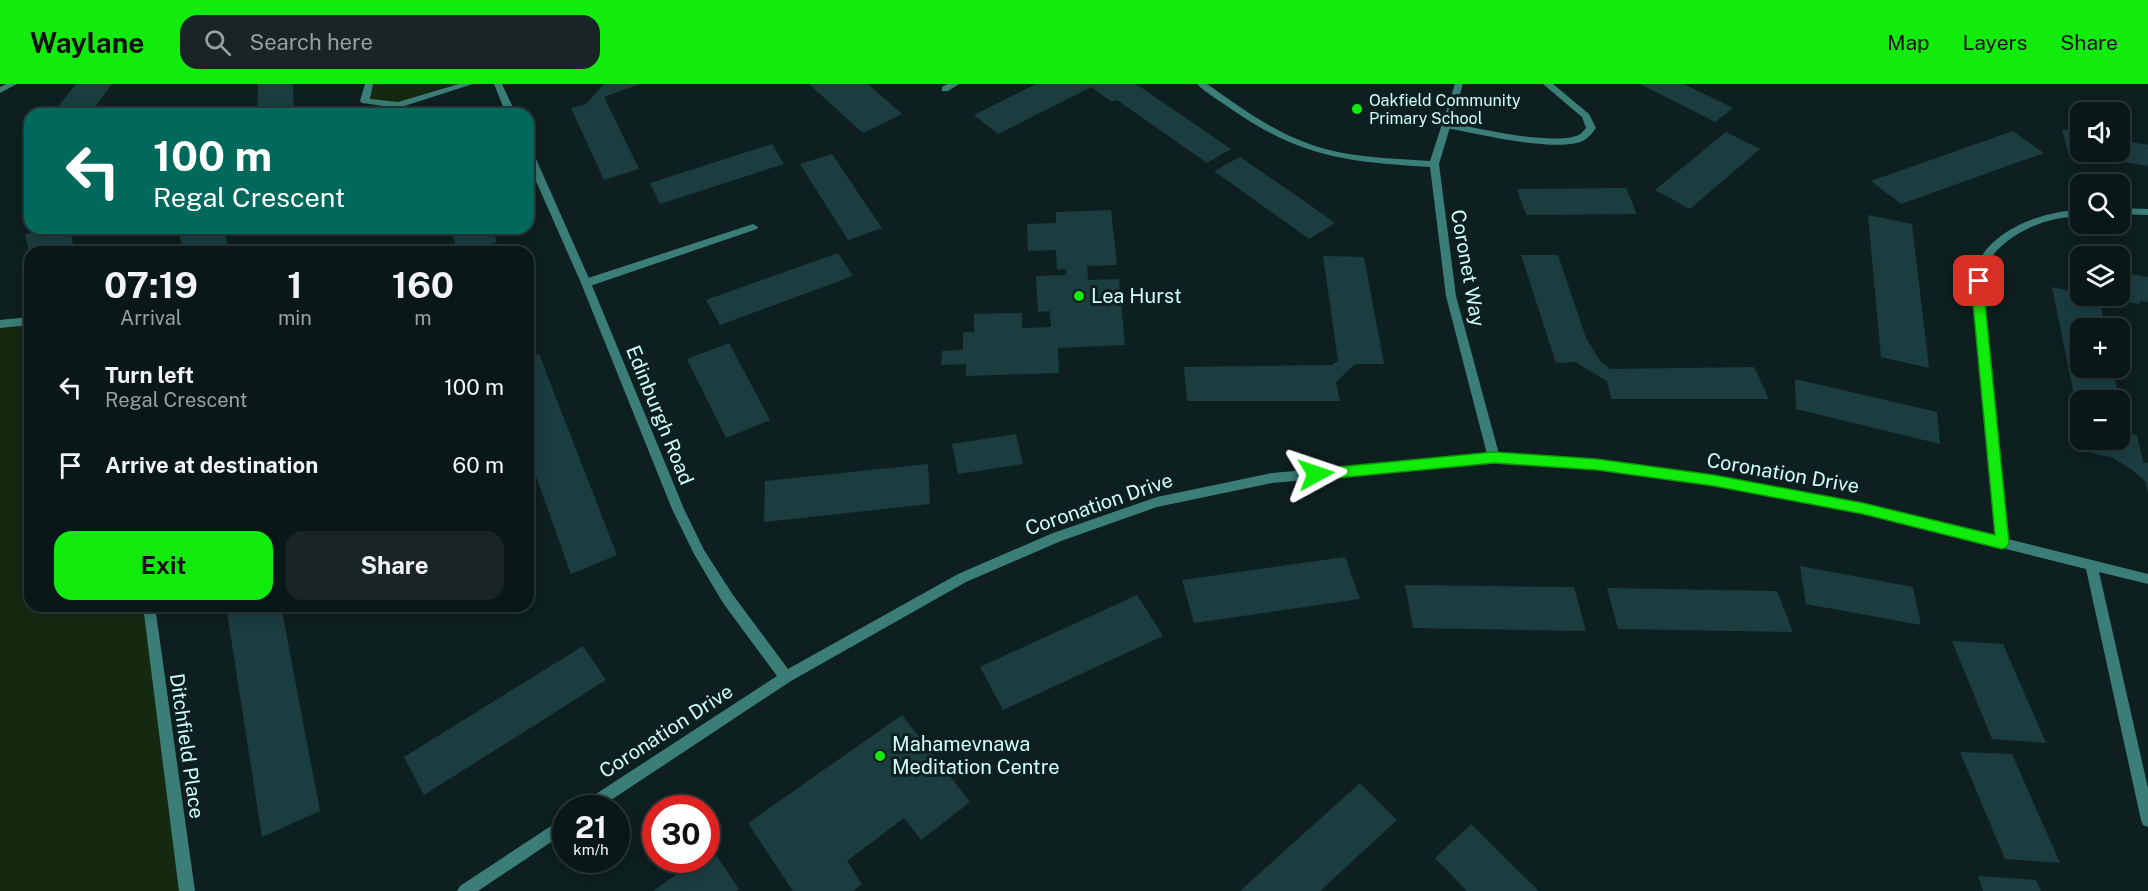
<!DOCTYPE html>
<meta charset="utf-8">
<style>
:root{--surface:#0a1718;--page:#182425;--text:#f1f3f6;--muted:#999fa2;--line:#2a3637;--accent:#12ec0c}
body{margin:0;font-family:"Public Sans",sans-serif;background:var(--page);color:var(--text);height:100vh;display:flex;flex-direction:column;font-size:22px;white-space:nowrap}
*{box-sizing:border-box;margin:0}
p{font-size:20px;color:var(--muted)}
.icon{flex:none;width:33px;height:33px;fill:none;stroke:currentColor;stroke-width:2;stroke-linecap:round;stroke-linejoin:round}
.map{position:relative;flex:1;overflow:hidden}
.panel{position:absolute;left:24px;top:162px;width:510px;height:366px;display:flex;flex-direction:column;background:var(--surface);border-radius:18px;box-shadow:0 3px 15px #0003,0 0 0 2px var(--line)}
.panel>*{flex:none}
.guide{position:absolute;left:24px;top:24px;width:510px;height:126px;border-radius:18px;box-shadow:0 3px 15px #0003,0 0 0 2px var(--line);background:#00695c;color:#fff;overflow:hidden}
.tools{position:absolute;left:2070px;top:18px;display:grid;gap:12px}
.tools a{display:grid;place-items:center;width:60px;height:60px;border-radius:12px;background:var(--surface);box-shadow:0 3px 15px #0003,0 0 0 2px var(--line);font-size:30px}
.speed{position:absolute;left:552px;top:711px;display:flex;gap:12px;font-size:30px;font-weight:700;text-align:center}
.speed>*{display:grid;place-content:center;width:78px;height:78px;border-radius:50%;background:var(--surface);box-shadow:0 3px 15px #0003,0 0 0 2px var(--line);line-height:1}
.speed small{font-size:15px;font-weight:400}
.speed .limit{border:9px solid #d22;background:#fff;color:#111}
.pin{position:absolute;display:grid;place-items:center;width:51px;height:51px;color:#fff;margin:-26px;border-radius:12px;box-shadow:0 3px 9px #0006}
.me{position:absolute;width:66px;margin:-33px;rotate:85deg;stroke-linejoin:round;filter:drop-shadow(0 0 4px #0008)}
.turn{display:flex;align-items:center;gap:21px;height:126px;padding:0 30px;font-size:27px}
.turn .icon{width:78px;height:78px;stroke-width:2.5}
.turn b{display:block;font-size:42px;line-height:51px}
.eta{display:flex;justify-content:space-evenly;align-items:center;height:102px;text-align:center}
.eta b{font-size:36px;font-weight:700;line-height:42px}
.button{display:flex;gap:12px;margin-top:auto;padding:12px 30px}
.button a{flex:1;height:69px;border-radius:18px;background:var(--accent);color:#111;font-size:24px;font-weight:700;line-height:69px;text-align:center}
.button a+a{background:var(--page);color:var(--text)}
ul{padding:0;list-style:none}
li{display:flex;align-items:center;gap:18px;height:78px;padding:0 30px}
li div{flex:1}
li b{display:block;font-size:22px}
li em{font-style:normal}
header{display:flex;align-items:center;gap:36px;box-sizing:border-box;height:84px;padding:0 30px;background:var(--accent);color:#111}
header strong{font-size:28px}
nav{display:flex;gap:33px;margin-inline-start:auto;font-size:21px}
.search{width:420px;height:54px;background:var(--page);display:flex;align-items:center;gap:15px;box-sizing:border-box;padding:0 21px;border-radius:18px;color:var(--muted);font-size:22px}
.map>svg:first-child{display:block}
</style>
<header>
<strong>Waylane</strong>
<div class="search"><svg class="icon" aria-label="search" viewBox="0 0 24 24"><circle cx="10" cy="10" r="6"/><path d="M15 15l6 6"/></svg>Search here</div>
<nav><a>Map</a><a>Layers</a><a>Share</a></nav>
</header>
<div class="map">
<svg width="2148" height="807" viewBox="0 0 2148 807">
<rect width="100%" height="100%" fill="#0e1f20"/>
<!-- green -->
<path fill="#152911" d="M 369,0 L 469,0 L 398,21 L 365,17 Z
M 30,237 L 30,522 L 149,522 L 187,807 L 0,807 L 0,240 Z"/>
<!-- building -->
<path fill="#1b3d40" d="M 76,0 L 112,0 L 90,30 L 52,30 Z
M 258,0 L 293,0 L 294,30 L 257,30 Z
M 604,0 L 640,0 L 604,13 L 639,85 L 604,96 L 571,24 L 586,20 Z
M 809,0 L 868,0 L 902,30 L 863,49 Z
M 1036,0 L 1136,0 L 1231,65 L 1207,79 L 1117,16 L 1112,18 L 1091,3 L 998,50 L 974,31 Z
M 1640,0 L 1684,0 L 1733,24 L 1715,38 Z
M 2062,45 L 2080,49 L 2080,68 L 2120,68 L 2120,56 L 2148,61 L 2148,82 L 2068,68 Z
M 2013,47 L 2044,69 L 1901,120 L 1871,97 Z
M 1726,48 L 1760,65 L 1690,125 L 1655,106 Z
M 772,60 L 784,80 L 660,120 L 650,99 Z
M 832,70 L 869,125 L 882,144 L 848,156 L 800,80 Z
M 1240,73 L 1310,121 L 1335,139 L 1309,155 L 1214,87 Z
M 1626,104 L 1637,130 L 1526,131 L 1517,105 Z
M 1111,126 L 1117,181 L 1087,182 L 1088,196 L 1119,195 L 1125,261 L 1058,264 L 1059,289 L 966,292 L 966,280 L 941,281 L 942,267 L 963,266 L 963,248 L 974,248 L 974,230 L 1022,229 L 1022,244 L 1051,243 L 1050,227 L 1038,228 L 1036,192 L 1066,191 L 1066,185 L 1057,186 L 1056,166 L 1028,167 L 1027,140 L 1056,139 L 1056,128 Z
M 1868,131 L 1912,140 L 1929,284 L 1881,273 Z
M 46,144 L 69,144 L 74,163 L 59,168 L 29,168 L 25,151 Z
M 177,144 L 223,144 L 229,164 L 219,168 L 184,168 Z
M 450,144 L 492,144 L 497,158 L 465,168 L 458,168 Z
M 838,169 L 853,192 L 720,241 L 706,216 Z
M 1521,171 L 1558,171 L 1586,254 L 1600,277 L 1610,285 L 1754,283 L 1769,315 L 1611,315 L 1607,297 L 1575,278 L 1556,279 Z
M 1323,172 L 1364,173 L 1384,280 L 1355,280 L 1336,298 L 1340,317 L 1187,317 L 1184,283 L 1332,281 L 1338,277 Z
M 2120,188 L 2148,193 L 2148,218 L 2140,217 L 2139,220 L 2101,213 L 2103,244 L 2080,244 L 2080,284 L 2112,284 L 2120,316 L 2080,316 L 2079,336 L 2052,203 L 2075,208 L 2080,205 L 2080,212 L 2120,212 Z
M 729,259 L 770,336 L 726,354 L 687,275 Z
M 539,270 L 617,471 L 571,490 L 528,370 L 528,274 Z
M 1795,295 L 1937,328 L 1940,360 L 1796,325 Z
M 2120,320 L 2126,349 L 2137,351 L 2143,378 L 2148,379 L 2148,409 L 2145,397 L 2131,385 L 2113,374 L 2085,367 L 2083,356 L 2120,356 Z
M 1016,350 L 1023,380 L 958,390 L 952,360 Z
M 928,380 L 930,420 L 764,438 L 765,397 Z
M 1345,473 L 1360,515 L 1194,539 L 1182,496 Z
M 1800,482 L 1913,503 L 1921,541 L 1806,520 Z
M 1405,501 L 1574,503 L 1586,547 L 1413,544 Z
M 1607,504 L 1777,507 L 1793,548 L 1618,545 Z
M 1137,511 L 1163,552 L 1003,626 L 980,583 Z
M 226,522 L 281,522 L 320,727 L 262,753 Z
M 1952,557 L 2003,560 L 2046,659 L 1992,655 Z
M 583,562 L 606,596 L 424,711 L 404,673 Z
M 902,631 L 970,718 L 921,756 L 904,734 L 847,777 L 862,800 L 853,807 L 793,807 L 748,739 Z
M 1960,668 L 2012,670 L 2060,779 L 2005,775 Z
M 1360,699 L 1397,736 L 1320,807 L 1240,807 Z
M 1471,740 L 1511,780 L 1539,807 L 1467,807 L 1435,774 Z
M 712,765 L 739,805 L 736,807 L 653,807 L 697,776 L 706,776 L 706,769 Z
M 1978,792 L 2036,796 L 2041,807 L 1983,807 Z"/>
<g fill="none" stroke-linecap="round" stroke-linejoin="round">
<!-- lane -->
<path fill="#3b7d77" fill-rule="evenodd" d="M 6,0 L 17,0 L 0,9 L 0,3 Z
M 365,0 L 373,0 L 370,15 L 398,18 L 459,0 L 473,0 L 398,24 L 362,19 L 360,17 Z
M 1543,0 L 1553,0 L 1589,30 L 1596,44 C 1593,48 1590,52 1586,55 C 1563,71 1475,49 1446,44 L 1441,41 L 1446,38 C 1477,44 1547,61 1576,52 C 1581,51 1583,47 1586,44 L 1582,33 Z
M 753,140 L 758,143 L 757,145 L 590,202 L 586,203 L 581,199 L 582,196 Z"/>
<!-- street -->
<path fill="#3b7d77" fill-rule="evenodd" d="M 494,0 L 502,0 L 516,30 L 506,30 Z
M 948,0 L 959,0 L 948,7 L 942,7 L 942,3 Z
M 1197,0 L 1207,0 C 1239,22 1270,46 1307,59 C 1346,74 1389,74 1430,77 L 1455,0 L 1463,0 L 1439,80 L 1456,212 L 1499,370 L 1597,376 L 1714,392 L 1863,419 L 1995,452 L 1973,209 C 1973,201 1973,193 1975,186 C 1988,146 2043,127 2080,126 L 2080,132 C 2069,133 2058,134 2048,137 C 2025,143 1993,162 1985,185 C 1983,193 1984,201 1983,209 L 2008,455 L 2148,490 L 2148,500 L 2099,488 L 2148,704 L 2148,743 L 2143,741 L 2141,736 L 2086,485 L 1863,429 L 1714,402 L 1597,386 L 1494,379 L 1272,399 L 1157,423 L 1061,457 L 966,498 L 791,597 L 599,724 L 580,724 L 582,719 L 777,592 L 723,519 L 694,470 L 672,425 L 581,199 L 528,79 L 528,65 L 533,68 L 591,199 L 684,425 L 704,466 L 733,511 L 788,585 L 958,490 L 1053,449 L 1157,413 L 1272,389 L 1487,370 L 1446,212 L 1430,83 C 1349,78 1303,74 1234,27 C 1222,18 1207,10 1197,0 Z
M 2120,124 L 2148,125 L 2148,131 L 2120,130 Z
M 30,233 L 30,241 L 0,244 L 0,236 Z
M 143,522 L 155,522 L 195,807 L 179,807 Z
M 566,732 L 566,748 L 478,807 L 457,807 L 460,802 Z"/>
</g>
<!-- route -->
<path fill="#12ec0c" stroke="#0c9908" stroke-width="1.5" d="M 1979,192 L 1985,197 L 1984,209 L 2009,459 L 2007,463 L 2002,465 L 1863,430 L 1714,402 L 1597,386 L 1494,379 L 1316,396 L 1310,390 L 1316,385 L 1494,368 L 1597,375 L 1714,391 L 1863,419 L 1995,451 L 1972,209 L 1973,197 Z"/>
<!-- markers -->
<g fill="#12ec0c" stroke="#0e1f20" stroke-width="2">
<circle cx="1357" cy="25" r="6"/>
<circle cx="1079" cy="212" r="6"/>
<circle cx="880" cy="672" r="6"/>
</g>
<g text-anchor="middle" stroke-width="6" stroke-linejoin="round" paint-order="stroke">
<!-- far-poi labels -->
<g font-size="16" fill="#cffdfc" stroke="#0e1f20" text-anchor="start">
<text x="1369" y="22">Oakfield Community<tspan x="1369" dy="18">Primary School</tspan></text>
</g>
<!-- street labels -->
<g font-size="20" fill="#cffdfc" stroke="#0e1f20">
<text transform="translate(1468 184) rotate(80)" y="7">Coronet Way</text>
<text transform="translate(660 331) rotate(68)" y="7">Edinburgh Road</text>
<text transform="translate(1783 389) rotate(10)" y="7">Coronation Drive</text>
<text transform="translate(1099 420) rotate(-19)" y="7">Coronation Drive</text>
<text transform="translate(666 647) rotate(-33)" y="7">Coronation Drive</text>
<text transform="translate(187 662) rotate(82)" y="7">Ditchfield Place</text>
</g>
<!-- poi labels -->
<g font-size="20" fill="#cffdfc" stroke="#0e1f20" text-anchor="start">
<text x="1091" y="219">Lea Hurst</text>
<text x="892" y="667">Mahamevnawa<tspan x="892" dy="23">Meditation Centre</tspan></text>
</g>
</g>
</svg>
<div class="tools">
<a><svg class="icon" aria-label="sound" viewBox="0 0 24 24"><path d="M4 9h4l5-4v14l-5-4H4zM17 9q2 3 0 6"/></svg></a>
<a><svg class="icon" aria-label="search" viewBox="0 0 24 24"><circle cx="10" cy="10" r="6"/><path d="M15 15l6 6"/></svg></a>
<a><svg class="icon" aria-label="layers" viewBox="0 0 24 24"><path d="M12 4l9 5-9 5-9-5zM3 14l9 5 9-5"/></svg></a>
<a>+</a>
<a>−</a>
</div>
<div class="speed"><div>21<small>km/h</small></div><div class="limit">30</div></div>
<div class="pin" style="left:1979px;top:197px;background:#d93025"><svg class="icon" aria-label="arrive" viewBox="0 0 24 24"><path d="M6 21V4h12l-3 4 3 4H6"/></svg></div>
<svg class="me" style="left:1316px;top:390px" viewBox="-20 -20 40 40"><path d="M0-17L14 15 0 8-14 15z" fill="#12ec0c" stroke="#fff" stroke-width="4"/></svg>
<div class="guide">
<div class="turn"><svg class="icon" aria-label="left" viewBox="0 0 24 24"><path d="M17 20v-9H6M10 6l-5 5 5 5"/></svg><div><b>100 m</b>Regal Crescent</div></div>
</div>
<section class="panel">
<div class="eta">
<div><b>07:19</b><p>Arrival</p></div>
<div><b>1</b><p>min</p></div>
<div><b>160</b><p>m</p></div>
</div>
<ul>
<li><svg class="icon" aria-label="left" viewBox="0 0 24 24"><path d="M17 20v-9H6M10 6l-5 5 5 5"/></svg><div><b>Turn left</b><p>Regal Crescent</p></div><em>100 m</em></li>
<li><svg class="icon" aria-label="arrive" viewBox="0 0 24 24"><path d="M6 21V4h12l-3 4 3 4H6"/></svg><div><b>Arrive at destination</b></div><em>60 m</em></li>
</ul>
<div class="button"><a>Exit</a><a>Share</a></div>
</section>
</div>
